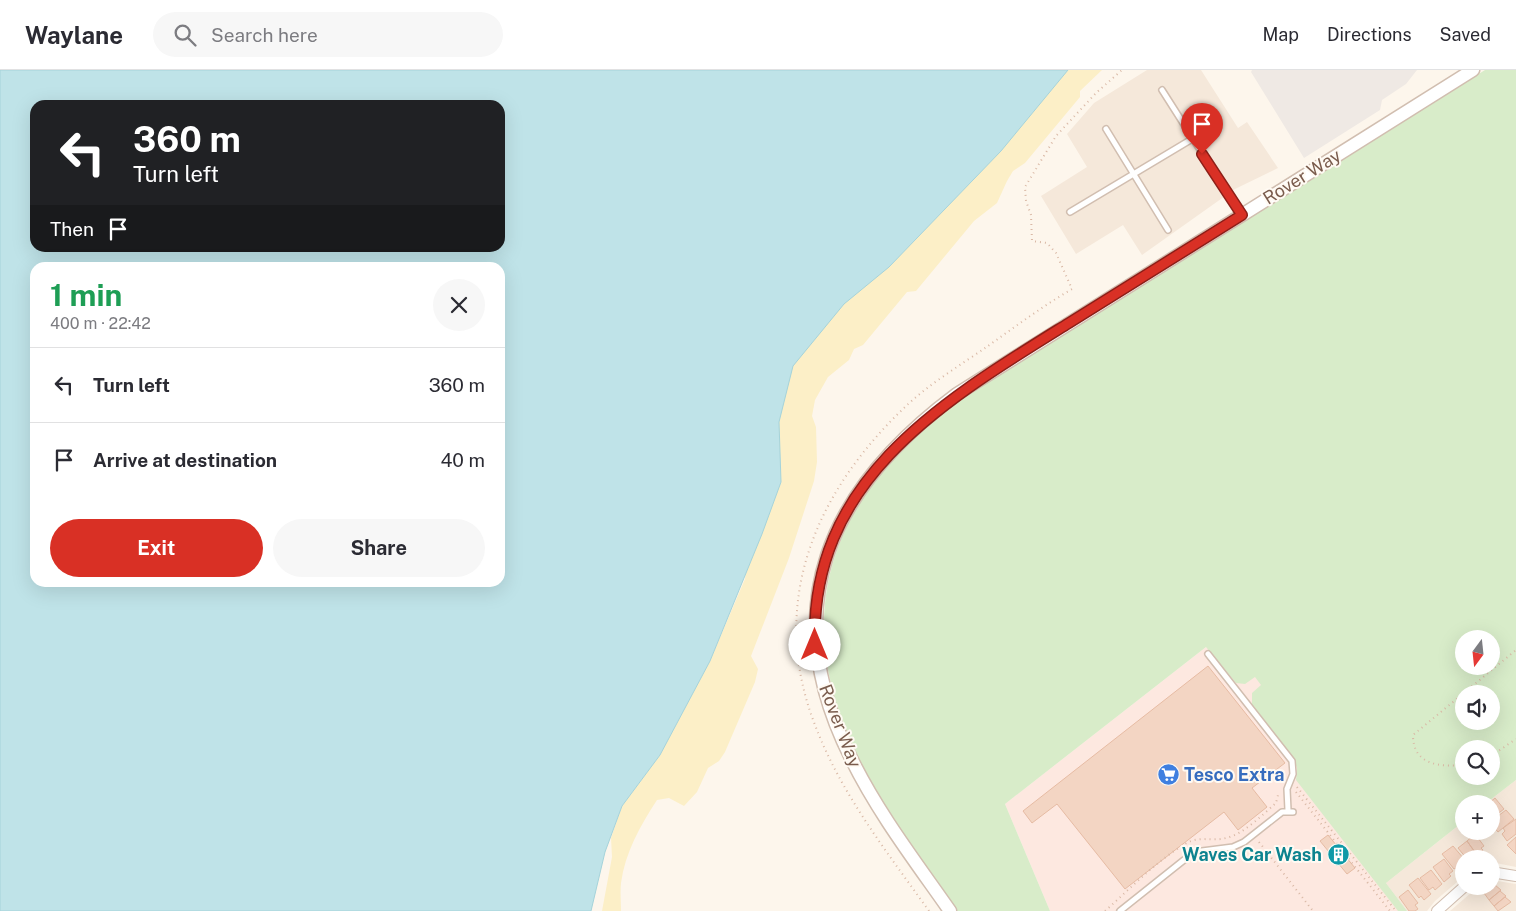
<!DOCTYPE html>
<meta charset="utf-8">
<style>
:root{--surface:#fff;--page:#f7f7f7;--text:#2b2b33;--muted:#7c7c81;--line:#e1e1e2;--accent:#d93025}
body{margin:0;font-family:"Public Sans",sans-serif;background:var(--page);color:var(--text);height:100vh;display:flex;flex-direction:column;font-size:19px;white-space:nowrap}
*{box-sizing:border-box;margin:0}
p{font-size:16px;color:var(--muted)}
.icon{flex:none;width:28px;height:28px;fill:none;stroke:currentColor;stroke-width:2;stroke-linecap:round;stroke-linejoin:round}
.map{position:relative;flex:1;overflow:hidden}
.side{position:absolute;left:30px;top:192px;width:475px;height:325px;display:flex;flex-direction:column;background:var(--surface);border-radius:15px;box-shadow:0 5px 20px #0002}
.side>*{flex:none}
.banner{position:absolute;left:30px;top:30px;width:475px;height:152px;border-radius:15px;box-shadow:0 5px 20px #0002;background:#202124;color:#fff;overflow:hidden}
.needle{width:32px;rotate:195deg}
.tools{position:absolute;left:1455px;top:560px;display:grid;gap:10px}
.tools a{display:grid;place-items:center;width:45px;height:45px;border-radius:50%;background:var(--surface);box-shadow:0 5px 20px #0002;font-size:25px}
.pin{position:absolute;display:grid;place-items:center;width:42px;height:42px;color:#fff;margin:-51px -21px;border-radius:50% 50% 50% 0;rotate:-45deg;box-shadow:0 0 5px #0007}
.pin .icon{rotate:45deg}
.me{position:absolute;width:55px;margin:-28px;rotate:0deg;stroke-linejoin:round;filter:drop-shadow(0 0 4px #0008)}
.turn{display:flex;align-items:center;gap:18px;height:105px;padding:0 20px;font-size:22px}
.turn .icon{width:65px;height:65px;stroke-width:2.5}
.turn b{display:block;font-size:35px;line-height:42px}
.then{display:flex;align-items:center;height:48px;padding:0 20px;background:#0003;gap:10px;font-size:19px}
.round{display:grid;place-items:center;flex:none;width:52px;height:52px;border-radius:26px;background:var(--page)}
.head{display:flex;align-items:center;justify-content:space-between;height:85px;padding:0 20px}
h1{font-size:30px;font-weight:700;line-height:38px;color:#1e9e55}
.action{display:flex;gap:10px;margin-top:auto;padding:10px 20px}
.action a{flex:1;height:58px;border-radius:30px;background:var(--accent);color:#fff;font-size:20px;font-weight:700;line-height:58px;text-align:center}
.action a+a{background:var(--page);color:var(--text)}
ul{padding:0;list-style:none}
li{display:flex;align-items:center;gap:15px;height:75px;padding:0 20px;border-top:1px solid var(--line)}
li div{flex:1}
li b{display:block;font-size:19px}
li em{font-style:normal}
header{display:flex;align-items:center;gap:30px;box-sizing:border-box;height:70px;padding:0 25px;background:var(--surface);border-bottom:1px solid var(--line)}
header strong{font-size:24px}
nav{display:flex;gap:28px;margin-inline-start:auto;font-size:18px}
.search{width:350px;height:45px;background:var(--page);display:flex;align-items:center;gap:12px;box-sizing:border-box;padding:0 18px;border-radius:28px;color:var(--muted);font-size:19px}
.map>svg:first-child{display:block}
</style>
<header>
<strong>Waylane</strong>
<div class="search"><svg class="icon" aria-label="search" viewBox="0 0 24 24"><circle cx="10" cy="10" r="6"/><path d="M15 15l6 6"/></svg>Search here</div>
<nav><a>Map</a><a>Directions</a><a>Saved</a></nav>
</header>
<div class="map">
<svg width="1516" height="841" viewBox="0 0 1516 841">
<rect width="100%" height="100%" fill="#fdf6ec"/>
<!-- residential -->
<path fill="#f5e8da" d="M 1147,0 L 1201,0 L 1238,58 L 1247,52 L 1278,98 L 1235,119 L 1142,185 L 1123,155 L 1076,184 L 1041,126 L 1087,97 L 1067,64 L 1094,33 Z
M 1516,710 L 1516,797 L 1491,792 L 1491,789 L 1464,789 L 1464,806 L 1435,831 L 1427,841 L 1407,841 L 1386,813 L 1464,751 L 1464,761 L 1491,761 L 1491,734 L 1485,734 Z
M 1491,810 L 1516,814 L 1516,841 L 1450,841 L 1479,816 L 1491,816 Z"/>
<!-- commercial -->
<path fill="#fde8e0" d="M 1206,577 L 1256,604 L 1406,797 L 1386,813 L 1407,841 L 1050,841 L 1005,734 Z"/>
<!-- industrial -->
<path fill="#efe9e4" d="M 1252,0 L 1417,0 L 1406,14 L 1382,30 L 1380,40 L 1304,88 L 1251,2 Z"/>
<!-- green -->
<path fill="#d8ecc9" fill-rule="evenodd" d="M 1485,0 L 1516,0 L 1516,710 L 1485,734 L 1464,734 L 1464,751 L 1386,813 L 1407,841 L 1398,841 L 1296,710 L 1297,698 L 1293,687 L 1252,635 L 1252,623 L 1261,615 L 1255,607 L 1245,614 L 1236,613 L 1206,577 L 1005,734 L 1050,841 L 957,841 C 922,789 882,739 855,682 C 796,556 822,447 927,357 C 949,338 973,322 997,305 ZM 1464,569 L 1491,569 L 1491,596 L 1464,596 ZM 1464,624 L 1491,624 L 1491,651 L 1464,651 ZM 1464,679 L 1491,679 L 1491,706 L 1464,706 Z"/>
<!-- sand -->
<path fill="#fcefc7" d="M 1028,0 L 1102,0 L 1080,21 L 1080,27 L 1025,93 L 1013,101 L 1007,111 L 997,133 L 974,151 L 916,221 L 907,222 L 863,275 L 854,279 L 849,290 L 828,307 L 815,330 L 812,346 L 816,357 L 817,392 L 814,411 L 789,488 L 751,586 L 758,599 L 755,612 L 725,682 L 719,691 L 708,698 L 697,722 L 684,736 L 669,728 L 657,730 C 640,756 625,783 621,813 C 620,822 621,832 621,841 L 602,841 L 612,787 L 611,768 L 622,736 L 660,685 L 710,591 L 745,509 L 761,323 Z"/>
<!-- water -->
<path fill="#bfe3e8" stroke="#a5d3da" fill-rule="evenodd" d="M 0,0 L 1068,0 L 1001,81 L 889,197 L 844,234 L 793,296 L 779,352 L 781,412 L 762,464 L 710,591 L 660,685 L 622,736 L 605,782 L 591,841 L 0,841 ZM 35,35 L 500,35 L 500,178 L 35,178 ZM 35,198 L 500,198 L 500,512 L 35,512 Z"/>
<!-- building -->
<path fill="#f3d5c3" stroke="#e6bba3" d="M 1208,596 L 1285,693 L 1252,718 L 1267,737 L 1238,760 L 1224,742 L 1125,819 L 1057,734 L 1032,753 L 1023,741 Z
M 1495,728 L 1504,739 L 1491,749 L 1491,734 L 1488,734 Z
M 1506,740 L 1514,749 L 1498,762 L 1492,755 L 1496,751 L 1494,749 Z
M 1516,749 L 1516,764 L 1507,771 L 1502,764 L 1505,761 L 1503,758 Z
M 1475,764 L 1484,776 L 1481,778 L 1483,780 L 1477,785 L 1467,771 Z
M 1328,765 L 1355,798 L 1347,804 L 1320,771 Z
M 1516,767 L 1516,784 L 1507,775 Z
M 1467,771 L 1477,785 L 1472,789 L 1467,789 L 1458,778 Z
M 1453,776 L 1464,789 L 1464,794 L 1454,799 L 1442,784 Z
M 1444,789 L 1453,801 L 1449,804 L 1451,806 L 1444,812 L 1433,797 Z
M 1431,800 L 1442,814 L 1435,820 L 1433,817 L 1429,820 L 1420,808 Z
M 1418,808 L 1431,824 L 1424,830 L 1421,826 L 1419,828 L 1409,815 Z
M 1495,815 L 1501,820 L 1489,830 L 1484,823 Z
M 1408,820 L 1418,833 L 1415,835 L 1418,839 L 1415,841 L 1409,841 L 1399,827 Z
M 1500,821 L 1506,826 L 1494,836 L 1489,830 Z
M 1505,827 L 1511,832 L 1498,841 L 1494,836 Z"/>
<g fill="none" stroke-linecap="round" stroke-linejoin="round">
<defs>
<path id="service" d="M 1162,20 L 1241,144
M 1106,59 L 1168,160
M 1070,142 L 1192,69
M 1208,584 L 1292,691 L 1293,704 L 1287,719 L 1288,740
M 1120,841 L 1194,782 L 1233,777 L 1244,772 L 1282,742 L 1293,742"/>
<path id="minor" d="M 1491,802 L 1516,806
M 1437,841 L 1465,816"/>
<path id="tertiary" d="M 950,841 C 915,791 878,743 851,688 C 775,537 828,420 957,324 L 1473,0"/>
</defs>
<!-- service casing -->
<use href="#service" stroke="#d1beb0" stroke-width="8"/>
<!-- minor casing -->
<use href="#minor" stroke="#d1beb0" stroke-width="12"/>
<!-- tertiary casing -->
<use href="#tertiary" stroke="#d1beb0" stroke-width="15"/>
<!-- path -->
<path stroke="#d9b8a5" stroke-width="2" stroke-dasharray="1 4" stroke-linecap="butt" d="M 1491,686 L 1516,669
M 1464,695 C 1439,697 1413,695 1413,665 L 1516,580
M 1297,717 L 1396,841
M 1296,722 L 1390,841
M 1259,772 L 1313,841
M 929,841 C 887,782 841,724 815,655 C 768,534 814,424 904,338 C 926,316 962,294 988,276 C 1016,256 1043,236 1072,219 L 1056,183 L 1047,173 L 1032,171 L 1031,145 L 1026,131 L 1025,117 L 1056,66 L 1096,23 L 1122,0
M 1105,841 C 1131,818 1155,792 1185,774 C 1199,765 1211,772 1226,768 C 1244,764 1262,745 1276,733 L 1278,725"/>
<!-- service -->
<use href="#service" stroke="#fff" stroke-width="5"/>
<!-- minor -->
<use href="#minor" stroke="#fff" stroke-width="10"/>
<!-- tertiary -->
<use href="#tertiary" stroke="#fff" stroke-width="12"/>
</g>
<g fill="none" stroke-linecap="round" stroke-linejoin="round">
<defs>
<path id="route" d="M 815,575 C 809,409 945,330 1069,253 C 1127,217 1184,181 1242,145 L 1202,84"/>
</defs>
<!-- route casing -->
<use href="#route" stroke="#8d1f18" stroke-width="12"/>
<!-- route -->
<use href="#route" stroke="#d93025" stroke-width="9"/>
</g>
<!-- icons -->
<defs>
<symbol id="supermarket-disc" viewBox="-11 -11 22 22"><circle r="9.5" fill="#3f7fe0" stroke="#fffaf3"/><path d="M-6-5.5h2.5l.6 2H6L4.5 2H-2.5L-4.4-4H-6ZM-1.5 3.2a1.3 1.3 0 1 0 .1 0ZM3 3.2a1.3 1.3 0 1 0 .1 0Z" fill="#fff"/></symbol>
<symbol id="building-disc" viewBox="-11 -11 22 22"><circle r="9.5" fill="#0f9aa8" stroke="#fffaf3"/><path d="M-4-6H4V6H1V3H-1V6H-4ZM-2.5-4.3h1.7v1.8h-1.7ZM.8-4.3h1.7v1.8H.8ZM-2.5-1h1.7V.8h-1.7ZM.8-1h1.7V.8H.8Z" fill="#fff"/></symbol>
</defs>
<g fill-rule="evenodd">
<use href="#supermarket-disc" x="1156" y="692" width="25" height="25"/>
<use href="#building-disc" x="1326" y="772" width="25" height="25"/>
</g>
<g text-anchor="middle" stroke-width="4" stroke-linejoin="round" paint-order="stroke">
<!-- street labels -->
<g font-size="18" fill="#7a5c4d" stroke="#fffaf3">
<text transform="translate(1302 107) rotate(-32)" y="6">Rover Way</text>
<text transform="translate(840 656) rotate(69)" y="6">Rover Way</text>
</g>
<!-- shop labels -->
<g font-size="18" font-weight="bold" fill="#366cbe" stroke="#fffaf3" text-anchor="start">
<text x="1184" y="711">Tesco Extra</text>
</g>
<!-- culture labels -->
<g font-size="18" font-weight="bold" fill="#0d838f" stroke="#fffaf3" text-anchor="end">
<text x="1322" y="791">Waves Car Wash</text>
</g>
</g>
</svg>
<div class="tools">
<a><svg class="needle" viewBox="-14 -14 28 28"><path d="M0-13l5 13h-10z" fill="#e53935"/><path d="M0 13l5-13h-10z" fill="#7c7c81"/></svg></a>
<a><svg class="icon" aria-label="sound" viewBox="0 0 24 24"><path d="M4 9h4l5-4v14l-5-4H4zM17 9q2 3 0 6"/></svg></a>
<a><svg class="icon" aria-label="search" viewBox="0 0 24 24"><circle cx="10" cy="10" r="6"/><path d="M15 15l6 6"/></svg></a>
<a>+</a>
<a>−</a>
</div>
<div class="pin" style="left:1202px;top:84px;background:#d93025"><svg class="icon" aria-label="arrive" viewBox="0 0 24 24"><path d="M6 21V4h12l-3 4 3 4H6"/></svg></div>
<svg class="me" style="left:815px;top:575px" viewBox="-20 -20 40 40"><circle r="19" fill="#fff"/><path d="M0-13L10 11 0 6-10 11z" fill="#d93025"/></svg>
<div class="banner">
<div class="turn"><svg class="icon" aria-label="left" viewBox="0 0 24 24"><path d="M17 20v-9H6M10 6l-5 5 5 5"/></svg><div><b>360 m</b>Turn left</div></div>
<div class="then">Then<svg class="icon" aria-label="arrive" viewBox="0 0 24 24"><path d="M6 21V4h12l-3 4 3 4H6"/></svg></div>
</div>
<section class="side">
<div class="head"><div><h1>1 min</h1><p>400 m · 22:42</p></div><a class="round"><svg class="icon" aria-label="close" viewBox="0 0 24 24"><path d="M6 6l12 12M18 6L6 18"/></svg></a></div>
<ul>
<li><svg class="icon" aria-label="left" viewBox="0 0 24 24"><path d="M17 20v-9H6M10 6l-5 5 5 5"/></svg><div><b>Turn left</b></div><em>360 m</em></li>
<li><svg class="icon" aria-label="arrive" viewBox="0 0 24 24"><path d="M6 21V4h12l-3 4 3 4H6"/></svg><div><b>Arrive at destination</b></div><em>40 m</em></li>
</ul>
<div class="action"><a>Exit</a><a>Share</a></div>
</section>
</div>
